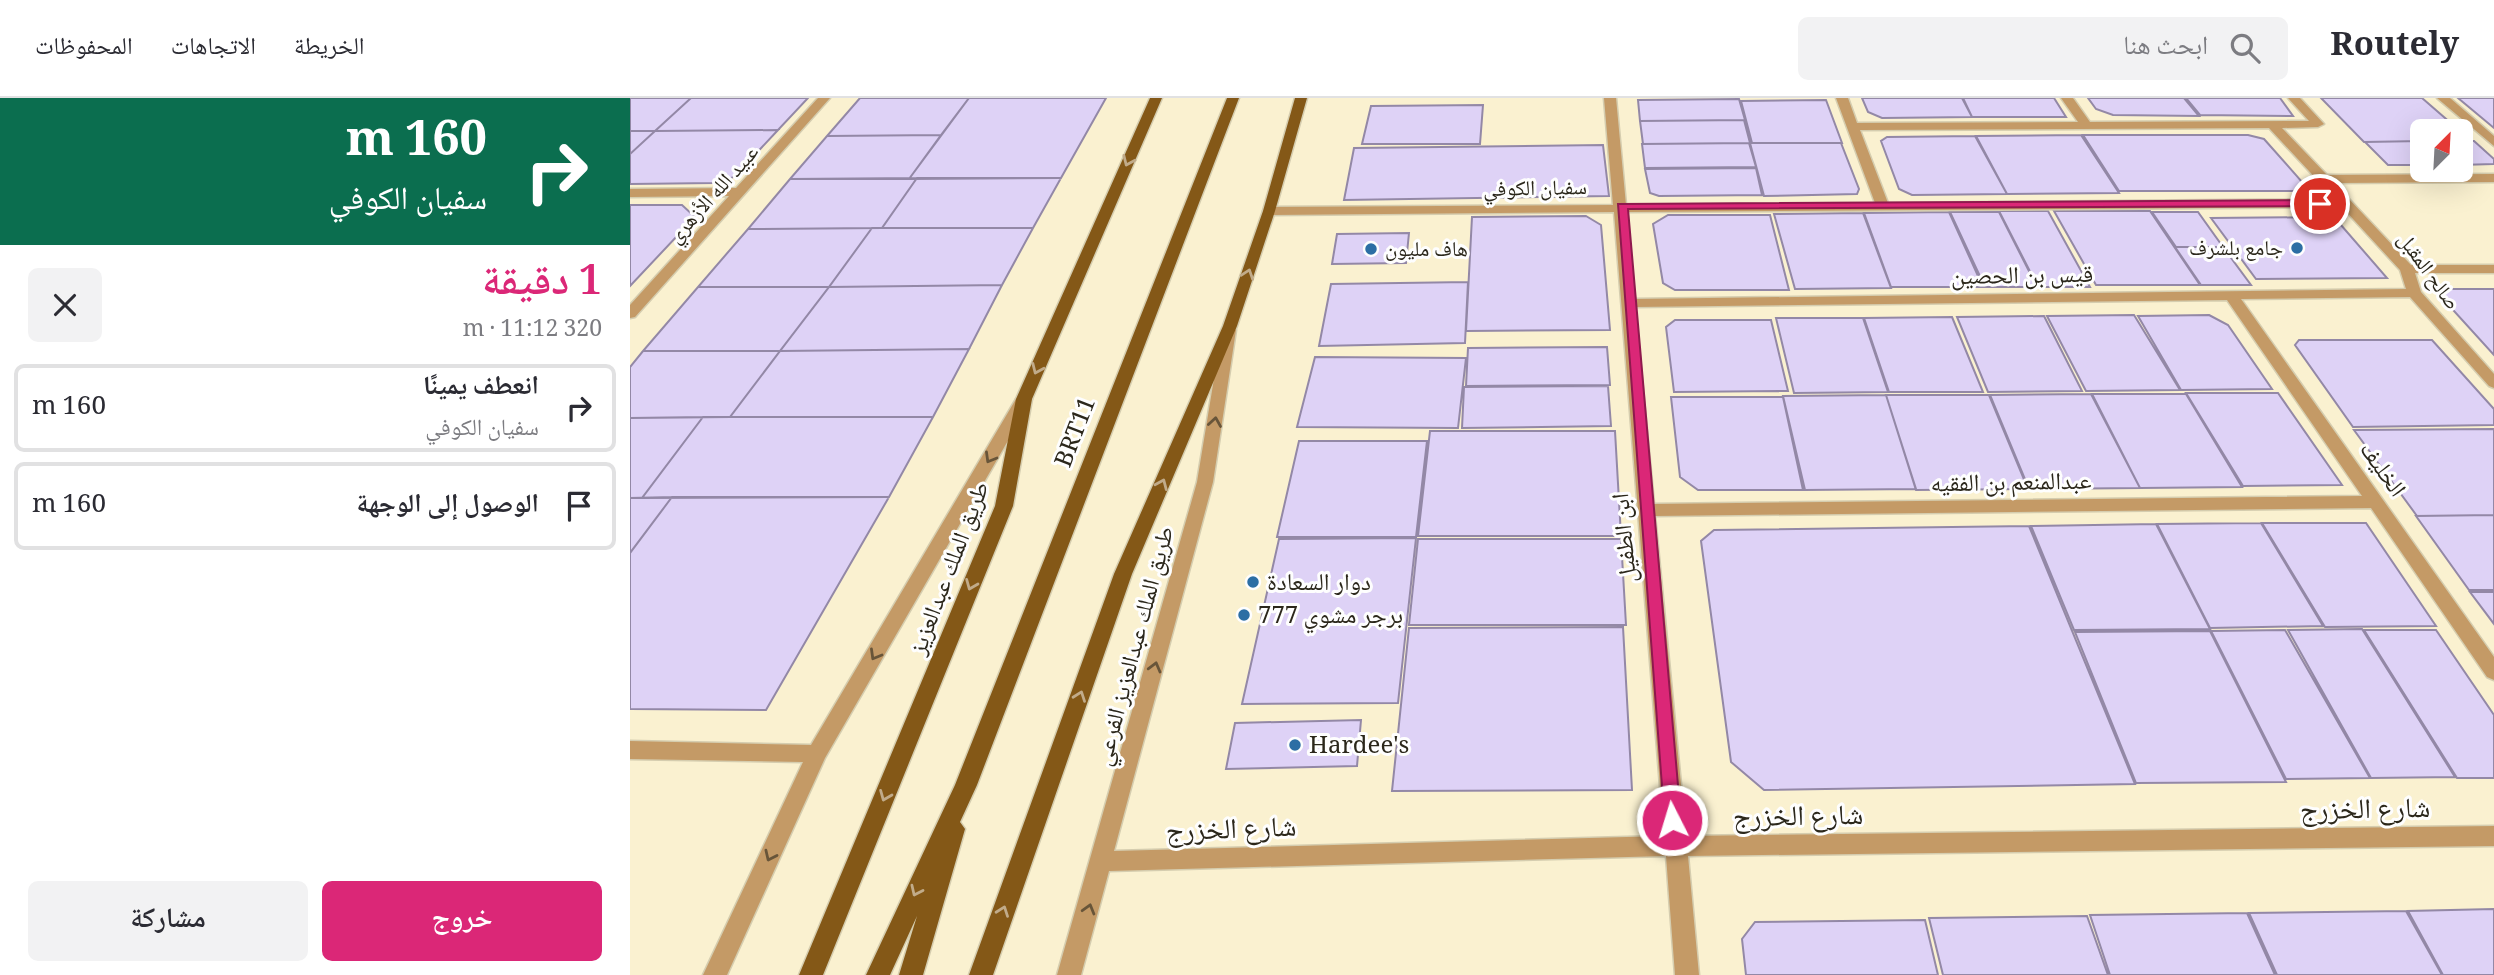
<!DOCTYPE html>
<html lang="ar">
<meta charset="utf-8">
<style>
:root{--surface:#fff;--page:#f2f2f3;--text:#2b2b33;--muted:#7c7c81;--line:#e1e1e2;--accent:#db2777}
body{margin:0;font-family:Georgia,"Noto Naskh Arabic",serif;background:var(--page);color:var(--text);direction:rtl;height:100vh;display:flex;flex-direction:column;font-size:26px;white-space:nowrap}
*{box-sizing:border-box;margin:0}
p{font-size:23px;color:var(--muted)}
.icon{flex:none;width:38px;height:38px;fill:none;stroke:currentColor;stroke-width:2;stroke-linecap:round;stroke-linejoin:round}
.map{position:relative;flex:1;overflow:hidden;direction:ltr}
.panel{display:flex;flex-direction:column;background:var(--surface);width:630px}
.panel>*{flex:none}
.banner{background:#0b6e4f;color:#fff;overflow:hidden}
.needle{width:46px;rotate:24deg}
.tools{position:absolute;left:1780px;top:21px;display:grid;gap:14px}
.tools a{display:grid;place-items:center;width:63px;height:63px;border-radius:10px;background:var(--surface);box-shadow:0 7px 28px #0002;font-size:35px}
.pin{position:absolute;display:grid;place-items:center;width:60px;height:60px;color:#fff;margin:-30px;border:4px solid #fff;border-radius:50%;box-shadow:0 2px 7px #0007}
.me{position:absolute;width:77px;margin:-38px;rotate:355deg;stroke-linejoin:round;filter:drop-shadow(0 0 5px #0008)}
.turn{display:flex;align-items:center;gap:24px;height:147px;padding:0 28px;font-size:32px}
.turn .icon{width:91px;height:91px;stroke-width:2.5}
.turn b{display:block;font-size:49px;line-height:60px}
.round{display:grid;place-items:center;flex:none;width:74px;height:74px;border-radius:10px;background:var(--page)}
.summary{display:flex;align-items:center;justify-content:space-between;height:119px;padding:0 28px}
h1{font-size:42px;font-weight:600;line-height:52px;color:var(--accent)}
.action{display:flex;gap:14px;margin-top:auto;padding:14px 28px}
.action a{flex:1;height:80px;border-radius:10px;background:var(--accent);color:#fff;font-size:28px;font-weight:600;line-height:80px;text-align:center}
.action a+a{background:var(--page);color:var(--text)}
ul{padding:0;list-style:none}
li{display:flex;align-items:center;gap:21px;height:88px;margin:0 14px 10px;padding:0 14px;border:4px solid var(--line);border-radius:10px}
li div{flex:1}
li b{display:block;font-size:26px}
li em{font-style:normal}
header{display:flex;align-items:center;gap:42px;box-sizing:border-box;height:98px;padding:0 35px;background:var(--surface);border-bottom:2px solid var(--line)}
header strong{font-size:33px}
nav{display:flex;gap:38px;margin-inline-start:auto;font-size:24px}
.search{width:490px;height:63px;background:var(--page);display:flex;align-items:center;gap:18px;box-sizing:border-box;padding:0 24px;border-radius:10px;color:var(--muted);font-size:26px}
main{display:flex;flex:1;min-height:0}
.map>svg:first-child{display:block}
</style>
<header>
<strong>Routely</strong>
<div class="search"><svg class="icon" aria-label="search" viewBox="0 0 24 24"><circle cx="10" cy="10" r="6"/><path d="M15 15l6 6"/></svg>ابحث هنا</div>
<nav><a>الخريطة</a><a>الاتجاهات</a><a>المحفوظات</a></nav>
</header>
<main>
<div class="map">
<svg width="1864" height="877" viewBox="0 0 1864 877">
<rect width="100%" height="100%" fill="#faf1d0"/>
<!-- building -->
<path fill="#ded2f6" stroke="#9388a6" stroke-width="2" d="M 0,0 L 61,0 L 25,33 L 0,33 Z
M 61,0 L 178,0 L 148,32 L 25,33 Z
M 230,0 L 339,0 L 311,37 L 197,38 Z
M 339,0 L 476,0 L 431,80 L 279,81 Z
M 1232,0 L 1332,0 L 1342,19 L 1252,20 L 1238,14 Z
M 1333,0 L 1424,0 L 1436,19 L 1342,19 Z
M 1458,0 L 1554,0 L 1569,18 L 1483,17 L 1466,11 Z
M 1556,0 L 1650,0 L 1663,18 L 1570,17 Z
M 1691,0 L 1792,0 L 1830,33 L 1792,33 L 1792,43 L 1734,44 Z
M 1828,0 L 1864,0 L 1864,30 Z
M 1109,1 L 1115,22 L 1010,23 L 1008,2 Z
M 1196,2 L 1212,45 L 1122,45 L 1111,3 Z
M 853,7 L 850,46 L 732,46 L 741,8 Z
M 1114,22 L 1120,45 L 1013,46 L 1010,23 Z
M 148,32 L 104,79 L 85,85 L 0,86 L 0,56 L 25,33 Z
M 0,33 L 25,33 L 0,56 Z
M 311,37 L 279,81 L 160,81 L 197,38 Z
M 1451,37 L 1489,95 L 1377,96 L 1346,38 Z
M 1453,37 L 1618,37 L 1634,41 L 1673,85 L 1668,93 L 1489,93 Z
M 1345,38 L 1377,96 L 1282,97 L 1269,91 L 1251,43 L 1257,39 Z
M 1792,43 L 1792,67 L 1758,67 L 1735,44 Z
M 1830,43 L 1844,43 L 1864,61 L 1864,66 L 1830,67 Z
M 1119,45 L 1126,69 L 1015,70 L 1012,46 Z
M 1120,45 L 1211,45 L 1229,91 L 1227,96 L 1134,98 Z
M 973,47 L 979,98 L 714,102 L 724,50 Z
M 1126,70 L 1132,97 L 1029,98 L 1020,95 L 1015,71 Z
M 287,80 L 252,130 L 118,131 L 160,81 Z
M 287,80 L 431,80 L 403,130 L 252,130 Z
M 0,107 L 52,107 L 65,119 L 0,188 Z
M 1369,113 L 1418,113 L 1460,189 L 1408,189 Z
M 1424,113 L 1520,113 L 1570,187 L 1466,187 Z
M 1319,114 L 1353,189 L 1261,189 L 1234,115 Z
M 1320,114 L 1369,114 L 1407,189 L 1355,189 Z
M 1522,114 L 1568,114 L 1593,149 L 1546,149 Z
M 1233,115 L 1261,190 L 1165,191 L 1144,116 Z
M 1038,117 L 1140,117 L 1159,192 L 1045,192 L 1033,185 L 1023,126 Z
M 956,118 L 971,127 L 980,232 L 836,233 L 842,119 Z
M 1704,119 L 1757,180 L 1626,181 L 1581,120 Z
M 242,130 L 199,189 L 68,189 L 118,131 Z
M 242,130 L 403,130 L 372,187 L 199,189 Z
M 779,135 L 776,165 L 702,166 L 707,136 Z
M 1545,149 L 1593,149 L 1621,187 L 1571,187 Z
M 838,184 L 835,245 L 689,248 L 701,186 Z
M 372,187 L 339,251 L 150,253 L 199,189 Z
M 68,189 L 199,189 L 150,253 L 13,253 Z
M 1804,191 L 1864,191 L 1864,257 Z
M 1504,217 L 1550,292 L 1456,293 L 1417,218 Z
M 1579,217 L 1598,227 L 1642,291 L 1551,292 L 1508,218 Z
M 1414,218 L 1452,293 L 1358,294 L 1327,219 Z
M 1322,219 L 1353,294 L 1259,294 L 1234,220 Z
M 1146,220 L 1233,220 L 1258,294 L 1164,295 Z
M 1045,222 L 1141,222 L 1158,293 L 1044,294 L 1036,229 Z
M 1669,242 L 1802,242 L 1864,311 L 1864,327 L 1723,329 L 1665,247 Z
M 977,249 L 980,287 L 836,288 L 838,250 Z
M 339,251 L 303,319 L 100,319 L 150,253 Z
M 13,253 L 150,253 L 100,319 L 0,320 L 0,269 Z
M 685,259 L 836,260 L 828,330 L 667,329 Z
M 978,288 L 981,328 L 832,330 L 834,289 Z
M 1556,295 L 1648,295 L 1712,387 L 1613,388 Z
M 1461,296 L 1510,390 L 1399,391 L 1360,297 Z
M 1462,296 L 1556,296 L 1612,389 L 1510,390 Z
M 1256,297 L 1286,391 L 1175,392 L 1153,298 Z
M 1256,297 L 1359,297 L 1398,391 L 1286,392 Z
M 1041,299 L 1153,299 L 1173,392 L 1068,392 L 1050,379 Z
M 73,319 L 303,319 L 259,399 L 12,400 Z
M 73,319 L 12,400 L 0,400 L 0,320 Z
M 1864,331 L 1864,417 L 1787,418 L 1724,332 Z
M 800,333 L 985,333 L 991,438 L 788,438 Z
M 669,343 L 797,343 L 786,439 L 647,439 Z
M 42,399 L 259,399 L 136,612 L 0,611 L 0,455 Z
M 42,399 L 0,455 L 0,400 Z
M 1864,417 L 1864,492 L 1839,492 L 1786,418 Z
M 1631,425 L 1693,528 L 1580,530 L 1527,426 Z
M 1632,425 L 1736,425 L 1806,528 L 1695,529 Z
M 1526,426 L 1580,531 L 1444,532 L 1401,428 Z
M 1399,428 L 1505,686 L 1134,692 L 1101,664 L 1071,443 L 1084,432 Z
M 786,440 L 768,605 L 612,606 L 649,441 Z
M 788,441 L 991,441 L 996,527 L 779,527 Z
M 1840,494 L 1864,494 L 1864,526 Z
M 993,529 L 1002,692 L 762,693 L 779,530 Z
M 1732,531 L 1825,679 L 1741,680 L 1658,532 Z
M 1655,532 L 1740,680 L 1656,681 L 1581,533 Z
M 1734,532 L 1806,532 L 1864,617 L 1864,680 L 1827,680 Z
M 1580,533 L 1656,684 L 1506,685 L 1445,534 Z
M 731,622 L 727,668 L 596,671 L 605,625 Z
M 1864,811 L 1864,877 L 1813,877 L 1778,813 Z
M 1776,813 L 1812,877 L 1647,877 L 1619,815 Z
M 1617,815 L 1645,877 L 1480,877 L 1460,817 Z
M 1457,818 L 1478,877 L 1313,877 L 1299,820 Z
M 1295,822 L 1308,877 L 1116,877 L 1112,841 L 1125,824 Z"/>
<g fill="none" stroke-linecap="round" stroke-linejoin="round">
<defs>
<path id="minor" d="M 188,0 L 200,0 L 5,219 L 0,220 L 0,207 L 99,98 L 0,99 L 0,91 L 106,90 Z
M 974,0 L 986,0 L 996,107 L 1245,105 L 1206,0 L 1218,0 L 1227,25 L 1448,24 L 1431,0 L 1443,0 L 1460,24 L 1679,23 L 1658,0 L 1670,0 L 1694,26 L 1688,29 L 1652,30 L 1697,77 L 1864,76 L 1864,84 L 1704,85 L 1781,167 L 1864,167 L 1864,175 L 1785,175 L 1791,194 L 1864,276 L 1864,290 L 1859,288 L 1780,199 L 1611,201 L 1864,559 L 1864,582 L 1857,579 L 1741,410 L 1025,418 L 1056,738 L 1864,728 L 1864,748 L 1058,758 L 1069,877 L 1045,877 L 1036,758 L 479,773 L 451,877 L 427,877 L 567,384 L 592,232 L 599,228 L 606,232 L 583,384 L 484,753 L 1034,738 L 984,114 L 639,117 L 633,113 L 639,109 L 983,107 ZM 1639,30 L 1705,101 L 1258,105 L 1230,32 ZM 1712,109 L 1770,172 L 1776,191 L 1005,201 L 996,114 ZM 1597,202 L 1732,398 L 1024,406 L 1005,209 Z
M 1807,0 L 1820,0 L 1864,38 L 1864,48 Z
M 394,296 L 402,301 L 195,660 L 97,877 L 73,877 L 173,664 L 0,661 L 0,643 L 181,647 L 386,301 Z"/>
<path id="major" d="M 520,0 L 532,0 L 402,301 L 383,408 L 193,877 L 169,877 L 365,408 L 386,301 Z
M 597,0 L 609,0 L 347,687 L 330,724 L 335,731 L 293,877 L 269,877 L 287,818 L 260,877 L 236,877 L 325,687 Z
M 665,0 L 677,0 L 645,113 L 607,228 L 502,476 L 363,877 L 339,877 L 484,476 L 593,228 L 633,113 Z"/>
</defs>
<!-- minor casing -->
<use href="#minor" stroke="#d5cdaf" stroke-width="3"/>
<!-- major casing -->
<use href="#major" stroke="#d5cdaf" stroke-width="3"/>
<!-- minor -->
<use href="#minor" fill="#c49a66" fill-rule="evenodd"/>
<!-- major -->
<use href="#major" fill="#845817" fill-rule="evenodd"/>
</g>
<!-- one-way arrows -->
<defs><path id="oneway-chevron" d="M-2-3.5L2.5 0L-2 3.5" fill="none" stroke-width="1.6" stroke-linecap="round" stroke-linejoin="round" transform="scale(1.75)"/></defs>
<g stroke="#c1ab8a">
<use href="#oneway-chevron" transform="translate(498 63) rotate(114)"/>
<use href="#oneway-chevron" transform="translate(618 176) rotate(-71)"/>
<use href="#oneway-chevron" transform="translate(407 271) rotate(114)"/>
<use href="#oneway-chevron" transform="translate(532 386) rotate(-67)"/>
<use href="#oneway-chevron" transform="translate(341 487) rotate(112)"/>
<use href="#oneway-chevron" transform="translate(450 598) rotate(-70)"/>
<use href="#oneway-chevron" transform="translate(255 698) rotate(112)"/>
<use href="#oneway-chevron" transform="translate(286 793) rotate(115)"/>
<use href="#oneway-chevron" transform="translate(373 813) rotate(-70)"/>
</g>
<g stroke="#685539">
<use href="#oneway-chevron" transform="translate(585 324) rotate(-81)"/>
<use href="#oneway-chevron" transform="translate(360 360) rotate(120)"/>
<use href="#oneway-chevron" transform="translate(245 557) rotate(120)"/>
<use href="#oneway-chevron" transform="translate(525 569) rotate(-75)"/>
<use href="#oneway-chevron" transform="translate(140 758) rotate(115)"/>
<use href="#oneway-chevron" transform="translate(459 811) rotate(-74)"/>
</g>
<!-- route -->
<path fill="#db2777" stroke="#8e194d" stroke-width="2" d="M 1690,102 L 1694,103 L 1694,108 L 998,111 L 1051,722 L 1049,728 L 1042,731 L 1035,728 L 988,106 Z"/>
<!-- markers -->
<g fill="#2c6ea4" stroke="#fefefe" stroke-width="2.5">
<circle cx="1667" cy="150" r="7"/>
<circle cx="741" cy="151" r="7"/>
<circle cx="623" cy="484" r="7"/>
<circle cx="614" cy="517" r="7"/>
<circle cx="665" cy="647" r="7"/>
</g>
<g text-anchor="middle" stroke-width="6" stroke-linejoin="round" paint-order="stroke">
<!-- far-street labels -->
<g font-size="21" fill="#2b271b" stroke="#fefefe">
<text transform="translate(905 90) rotate(-1)" y="7">سفيان الكوفي</text>
<text transform="translate(83 96) rotate(-48)" y="7">عبيد الله الأزهري</text>
<text transform="translate(1799 173) rotate(54)" y="7">صالح المقبل</text>
</g>
<!-- far-poi labels -->
<g font-size="21" fill="#2b271b" stroke="#fefefe" text-anchor="end">
<text x="1653" y="157">جامع بلشرف</text>
<text x="755" y="158" text-anchor="start">هاف مليون</text>
</g>
<!-- street labels -->
<g font-size="24" fill="#2b271b" stroke="#fefefe">
<text transform="translate(1392 177) rotate(-1)" y="8">قيس بن الحصين</text>
<text transform="translate(445 334) rotate(-69)" y="8">BRT11</text>
<text transform="translate(1753 371) rotate(55)" y="8">الخليف</text>
<text transform="translate(1381 384) rotate(-1)" y="8">عبدالمنعم بن الفقيه</text>
<text transform="translate(994 440) rotate(-95)" y="8">ابن الطفيل</text>
<text transform="translate(319 470) rotate(-69)" y="8">طريق الملك عبدالعزيز</text>
<text transform="translate(504 548) rotate(-75)" y="8">طريق الملك عبدالعزيز الفرعي</text>
</g>
<!-- poi labels -->
<g font-size="24" fill="#2b271b" stroke="#fefefe" text-anchor="start">
<text x="637" y="492">دوار السعادة</text>
<text x="628" y="525">777 برجر مشوي</text>
<text x="679" y="655">Hardee's</text>
</g>
<!-- near-street labels -->
<g font-size="28" fill="#2b271b" stroke="#fefefe">
<text transform="translate(1735 710) rotate(-1)" y="10">شارع الخزرج</text>
<text transform="translate(1168 717) rotate(-1)" y="10">شارع الخزرج</text>
<text transform="translate(601 730) rotate(-2)" y="10">شارع الخزرج</text>
</g>
</g>
</svg>
<div class="tools">
<a><svg class="needle" viewBox="-14 -14 28 28"><path d="M0-13l5 13h-10z" fill="#e53935"/><path d="M0 13l5-13h-10z" fill="#7c7c81"/></svg></a>
</div>
<div class="pin" style="left:1690px;top:106px;background:#d93025"><svg class="icon" aria-label="arrive" viewBox="0 0 24 24"><path d="M6 21V4h12l-3 4 3 4H6"/></svg></div>
<svg class="me" style="left:1042px;top:722px" viewBox="-20 -20 40 40"><circle r="17" fill="#db2777" stroke="#fff" stroke-width="3"/><path d="M0-11L8 9 0 5-8 9z" fill="#fff"/></svg>
</div>
<section class="panel">
<div class="banner">
<div class="turn"><svg class="icon" aria-label="right" viewBox="0 0 24 24"><path d="M7 20v-9h11M14 6l5 5-5 5"/></svg><div><b>160 m</b>سفيان الكوفي</div></div>
</div>
<div class="summary"><div><h1>1 دقيقة</h1><p>320 m · 11:12</p></div><a class="round"><svg class="icon" aria-label="close" viewBox="0 0 24 24"><path d="M6 6l12 12M18 6L6 18"/></svg></a></div>
<ul>
<li><svg class="icon" aria-label="right" viewBox="0 0 24 24"><path d="M7 20v-9h11M14 6l5 5-5 5"/></svg><div><b>انعطف يمينًا</b><p>سفيان الكوفي</p></div><em>160 m</em></li>
<li><svg class="icon" aria-label="arrive" viewBox="0 0 24 24"><path d="M6 21V4h12l-3 4 3 4H6"/></svg><div><b>الوصول إلى الوجهة</b></div><em>160 m</em></li>
</ul>
<div class="action"><a>خروج</a><a>مشاركة</a></div>
</section>
</main>
